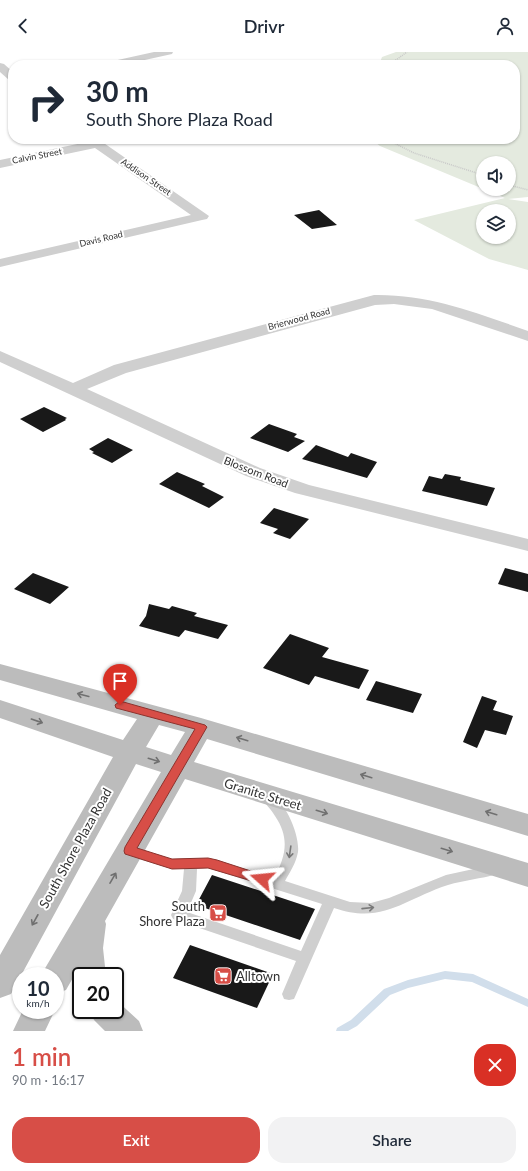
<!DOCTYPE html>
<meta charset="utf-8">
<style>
:root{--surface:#fff;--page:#f2f2f3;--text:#1f2937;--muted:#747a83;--accent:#d74e47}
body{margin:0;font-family:Lato,sans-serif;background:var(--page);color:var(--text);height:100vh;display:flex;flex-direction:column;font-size:15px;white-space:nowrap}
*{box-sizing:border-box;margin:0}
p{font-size:13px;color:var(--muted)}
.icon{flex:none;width:22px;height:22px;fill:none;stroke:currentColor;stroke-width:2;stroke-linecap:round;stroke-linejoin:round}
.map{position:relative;height:979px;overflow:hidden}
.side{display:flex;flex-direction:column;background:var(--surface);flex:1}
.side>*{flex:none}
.guide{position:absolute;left:8px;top:8px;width:512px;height:84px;border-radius:16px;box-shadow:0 1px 3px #0004;background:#fff;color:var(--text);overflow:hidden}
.tools{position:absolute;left:476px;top:104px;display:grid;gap:8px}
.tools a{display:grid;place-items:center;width:40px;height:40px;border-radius:50%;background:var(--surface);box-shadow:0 1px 3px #0004;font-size:20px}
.speed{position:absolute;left:12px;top:915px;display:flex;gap:8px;font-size:20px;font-weight:700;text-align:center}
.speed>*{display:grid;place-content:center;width:52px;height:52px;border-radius:50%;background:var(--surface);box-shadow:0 1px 3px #0004;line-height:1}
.speed small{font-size:10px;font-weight:400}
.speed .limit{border:2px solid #111;border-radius:6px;background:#fff;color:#111}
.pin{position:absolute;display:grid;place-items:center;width:34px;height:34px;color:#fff;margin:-41px -17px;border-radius:50% 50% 50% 0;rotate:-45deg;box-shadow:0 0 4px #0007}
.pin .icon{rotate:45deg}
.me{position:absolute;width:44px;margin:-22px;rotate:288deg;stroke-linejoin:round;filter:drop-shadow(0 0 3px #0008)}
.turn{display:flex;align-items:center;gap:14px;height:84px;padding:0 12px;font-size:18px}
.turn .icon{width:52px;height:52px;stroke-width:2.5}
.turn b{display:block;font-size:28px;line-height:34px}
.round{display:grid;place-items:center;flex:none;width:42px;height:42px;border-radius:16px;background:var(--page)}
.head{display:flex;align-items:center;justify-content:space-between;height:68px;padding:0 12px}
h1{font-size:24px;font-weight:600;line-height:30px;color:var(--accent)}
.button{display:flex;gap:8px;margin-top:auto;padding:8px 12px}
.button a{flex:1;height:46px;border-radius:16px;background:var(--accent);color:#fff;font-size:16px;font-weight:600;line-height:46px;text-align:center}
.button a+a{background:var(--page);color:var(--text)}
header{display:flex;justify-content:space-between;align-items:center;height:52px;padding:0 12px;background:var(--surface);font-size:18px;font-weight:600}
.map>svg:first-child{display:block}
</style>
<header><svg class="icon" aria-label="back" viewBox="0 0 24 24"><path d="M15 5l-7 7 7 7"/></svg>Drivr<svg class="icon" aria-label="person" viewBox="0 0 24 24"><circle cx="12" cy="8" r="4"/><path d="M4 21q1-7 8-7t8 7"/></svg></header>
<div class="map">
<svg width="528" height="979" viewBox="0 0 528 979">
<rect width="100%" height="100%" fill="#fff"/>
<!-- green -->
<path fill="#e4eadf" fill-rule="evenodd" d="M 396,0 L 528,0 L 528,145 L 508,147 L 528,150 L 528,218 L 489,207 L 414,168 L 505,146 L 380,94 L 371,87 L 515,87 L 515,13 L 379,13 L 382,5 ZM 483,111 L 509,111 L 509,137 L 483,137 ZM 483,159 L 509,159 L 509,185 L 483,185 Z"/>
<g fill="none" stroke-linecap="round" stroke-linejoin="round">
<!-- stream -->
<path fill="#d1deeb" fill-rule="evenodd" d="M 445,919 L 473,922 L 528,947 L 528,955 L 472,930 L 445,927 L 408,936 L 390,943 L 357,974 L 348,979 L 336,979 L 337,976 L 351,968 L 384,937 L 408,928 Z"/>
</g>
<!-- building -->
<path fill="#191919" d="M 319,158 L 337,173 L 312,177 L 294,163 Z
M 44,355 L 67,366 L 65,367 L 66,368 L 43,380 L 20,367 Z
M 269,372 L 297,382 L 294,385 L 305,389 L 288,400 L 250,386 Z
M 108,386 L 133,398 L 112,411 L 92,401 L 94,400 L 89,397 Z
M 316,393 L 348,405 L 351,401 L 377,410 L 367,426 L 302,407 Z
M 177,420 L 205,432 L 202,434 L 224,445 L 209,456 L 159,432 Z
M 445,422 L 461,425 L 460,428 L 495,436 L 487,454 L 422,439 L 429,424 L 442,427 Z
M 274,456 L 309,467 L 290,487 L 273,481 L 278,477 L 260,471 Z
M 505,516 L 528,522 L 528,540 L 498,532 Z
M 33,521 L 69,535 L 50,552 L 14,537 Z
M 149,552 L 169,557 L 172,554 L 197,561 L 194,564 L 228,573 L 218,587 L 185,578 L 179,585 L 139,574 L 146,564 Z
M 290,582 L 329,596 L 322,605 L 369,618 L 359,637 L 315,624 L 309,633 L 263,616 Z
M 376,629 L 422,642 L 413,661 L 366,648 Z
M 482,644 L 497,649 L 493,658 L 513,664 L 506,683 L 485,678 L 477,696 L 463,690 Z
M 212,823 L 315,857 L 300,888 L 196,853 Z
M 190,893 L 273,922 L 257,956 L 173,926 Z"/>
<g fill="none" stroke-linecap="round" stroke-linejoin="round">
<!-- path -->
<path stroke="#c9c9c9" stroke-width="1.5" stroke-dasharray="1 1" stroke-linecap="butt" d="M 389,13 L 407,0
M 386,87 L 414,101 L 483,123
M 509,133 L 528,138"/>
<!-- lane -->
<path fill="#cfcfcf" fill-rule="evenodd" d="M 268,741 C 285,747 300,783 298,800 C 296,811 290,820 285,829 L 350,850 L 371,851 L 389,846 L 446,823 L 492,813 L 497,814 L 499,818 L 497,822 C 481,827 464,828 448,833 C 404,847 383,873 334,856 L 294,947 L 289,948 L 284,947 L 282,942 L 296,909 L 173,867 L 171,863 L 182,839 L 184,817 L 172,817 L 125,803 L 123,799 L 125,795 L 130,794 L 172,807 L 208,806 L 217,808 L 274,826 C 286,804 290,786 275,764 C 271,757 265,752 262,746 L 264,743 ZM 208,816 L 322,852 L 301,899 L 187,860 L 196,839 L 197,817 Z"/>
<!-- street -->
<path fill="#cfcfcf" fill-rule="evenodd" d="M 154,0 L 173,0 L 172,2 L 122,13 L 103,13 L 104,11 Z
M 0,11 L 4,12 L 13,20 L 13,29 L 9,28 L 0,20 Z
M 84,87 L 98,87 L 209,164 L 207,167 L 202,168 L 0,215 L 0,207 L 191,163 L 95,96 L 0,116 L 0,108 L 87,90 Z
M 374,243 C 429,242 477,261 528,279 L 528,289 L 432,257 L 394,252 L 375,253 L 126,321 L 87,337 L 260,416 L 309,433 L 528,487 L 528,499 L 295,441 L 246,424 L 0,310 L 0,299 L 73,331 L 114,313 Z"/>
<!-- secondary -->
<path fill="#bcbcbc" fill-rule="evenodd" d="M 0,612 L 201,666 L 528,762 L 528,784 L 207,687 L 194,710 L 528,811 L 528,835 L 185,727 L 105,869 L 106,872 L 103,896 L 106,924 L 81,924 L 81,934 L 79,934 L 74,924 L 66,938 L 55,942 L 55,924 L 41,924 L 44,918 L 161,720 L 136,712 L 11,942 L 0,946 L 0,903 L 113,705 L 0,666 L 0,648 L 123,688 L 137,667 L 0,628 ZM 159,673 L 185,680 L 171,703 L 146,695 Z
M 115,947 L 139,969 L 143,979 L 105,979 L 94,968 L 89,958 L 115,958 Z
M 23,958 L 55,958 L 45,979 L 13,979 Z"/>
</g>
<!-- one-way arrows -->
<defs><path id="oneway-shaft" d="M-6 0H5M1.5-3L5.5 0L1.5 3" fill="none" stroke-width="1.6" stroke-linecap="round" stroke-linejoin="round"/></defs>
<g stroke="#707070">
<use href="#oneway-shaft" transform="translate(83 643) rotate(-165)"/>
<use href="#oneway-shaft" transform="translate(37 669) rotate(19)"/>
<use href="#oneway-shaft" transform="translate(242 687) rotate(-163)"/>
<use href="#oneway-shaft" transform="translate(154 708) rotate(17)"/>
<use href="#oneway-shaft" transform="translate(366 724) rotate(-163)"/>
<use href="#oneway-shaft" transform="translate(322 760) rotate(17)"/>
<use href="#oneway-shaft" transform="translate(491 761) rotate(-163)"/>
<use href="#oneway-shaft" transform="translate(447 798) rotate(17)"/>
<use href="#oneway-shaft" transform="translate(113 826) rotate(-60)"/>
<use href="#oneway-shaft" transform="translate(35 868) rotate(119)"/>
</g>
<g stroke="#797979">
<use href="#oneway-shaft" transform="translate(290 800) rotate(98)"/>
<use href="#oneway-shaft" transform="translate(368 856) rotate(-6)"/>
</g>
<!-- route -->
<path fill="#d74e47" stroke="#8c332e" d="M 120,649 L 205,673 L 207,675 L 137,796 L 172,807 L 208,806 L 217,808 L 266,824 L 268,827 L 266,830 L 262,832 L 208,816 L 172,817 L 125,802 L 124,799 L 125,795 L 195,677 L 116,656 L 115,653 Z"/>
<!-- icons -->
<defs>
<symbol id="supermarket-square" viewBox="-11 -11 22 22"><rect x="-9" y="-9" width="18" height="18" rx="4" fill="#d74e47" stroke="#fff"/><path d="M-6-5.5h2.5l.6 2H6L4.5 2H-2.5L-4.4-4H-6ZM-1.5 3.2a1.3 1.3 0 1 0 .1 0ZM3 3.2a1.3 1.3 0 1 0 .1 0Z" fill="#fff"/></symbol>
</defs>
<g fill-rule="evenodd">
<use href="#supermarket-square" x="208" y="851" width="20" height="20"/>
<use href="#supermarket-square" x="213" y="914" width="20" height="20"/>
</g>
<g text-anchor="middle" stroke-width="4" stroke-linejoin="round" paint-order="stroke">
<!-- far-street labels -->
<g font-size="9" fill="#323232" stroke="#fff">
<text transform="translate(37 104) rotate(-11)" y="3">Calvin Street</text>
<text transform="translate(146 125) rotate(34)" y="3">Addison Street</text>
<text transform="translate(101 187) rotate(-13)" y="3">Davis Road</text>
<text transform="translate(299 267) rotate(-15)" y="3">Brierwood Road</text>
</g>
<!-- street labels -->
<g font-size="11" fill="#323232" stroke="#fff">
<text transform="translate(256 420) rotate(21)" y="4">Blossom Road</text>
</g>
<!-- near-street labels -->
<g font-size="13" fill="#323232" stroke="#fff">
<text transform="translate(263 742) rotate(17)" y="5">Granite Street</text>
<text transform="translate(75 796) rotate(-61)" y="5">South Shore Plaza Road</text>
</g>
<!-- near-poi labels -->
<g font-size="13" fill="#323232" stroke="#fff" text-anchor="end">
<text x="205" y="859">South<tspan x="205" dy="15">Shore Plaza</tspan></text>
<text x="236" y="929" text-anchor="start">Alltown</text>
</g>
</g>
</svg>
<div class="tools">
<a><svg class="icon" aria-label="sound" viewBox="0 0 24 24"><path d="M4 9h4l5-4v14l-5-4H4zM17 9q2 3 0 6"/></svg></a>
<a><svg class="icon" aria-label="layers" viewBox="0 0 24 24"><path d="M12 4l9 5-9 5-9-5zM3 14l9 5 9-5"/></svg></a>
</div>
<div class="speed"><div>10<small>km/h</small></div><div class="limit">20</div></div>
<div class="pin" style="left:120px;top:653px;background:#d93025"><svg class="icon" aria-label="arrive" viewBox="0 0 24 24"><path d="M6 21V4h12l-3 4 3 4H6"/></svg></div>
<svg class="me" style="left:262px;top:827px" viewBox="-20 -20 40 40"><path d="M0-17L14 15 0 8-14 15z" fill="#d74e47" stroke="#fff" stroke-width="4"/></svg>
<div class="guide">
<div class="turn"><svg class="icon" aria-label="right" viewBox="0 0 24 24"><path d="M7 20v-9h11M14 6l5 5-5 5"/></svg><div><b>30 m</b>South Shore Plaza Road</div></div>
</div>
</div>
<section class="side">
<div class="head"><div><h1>1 min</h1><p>90 m · 16:17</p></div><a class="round" style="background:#d93025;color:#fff"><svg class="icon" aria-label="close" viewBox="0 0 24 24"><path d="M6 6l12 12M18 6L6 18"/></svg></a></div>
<div class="button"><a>Exit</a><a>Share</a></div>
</section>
